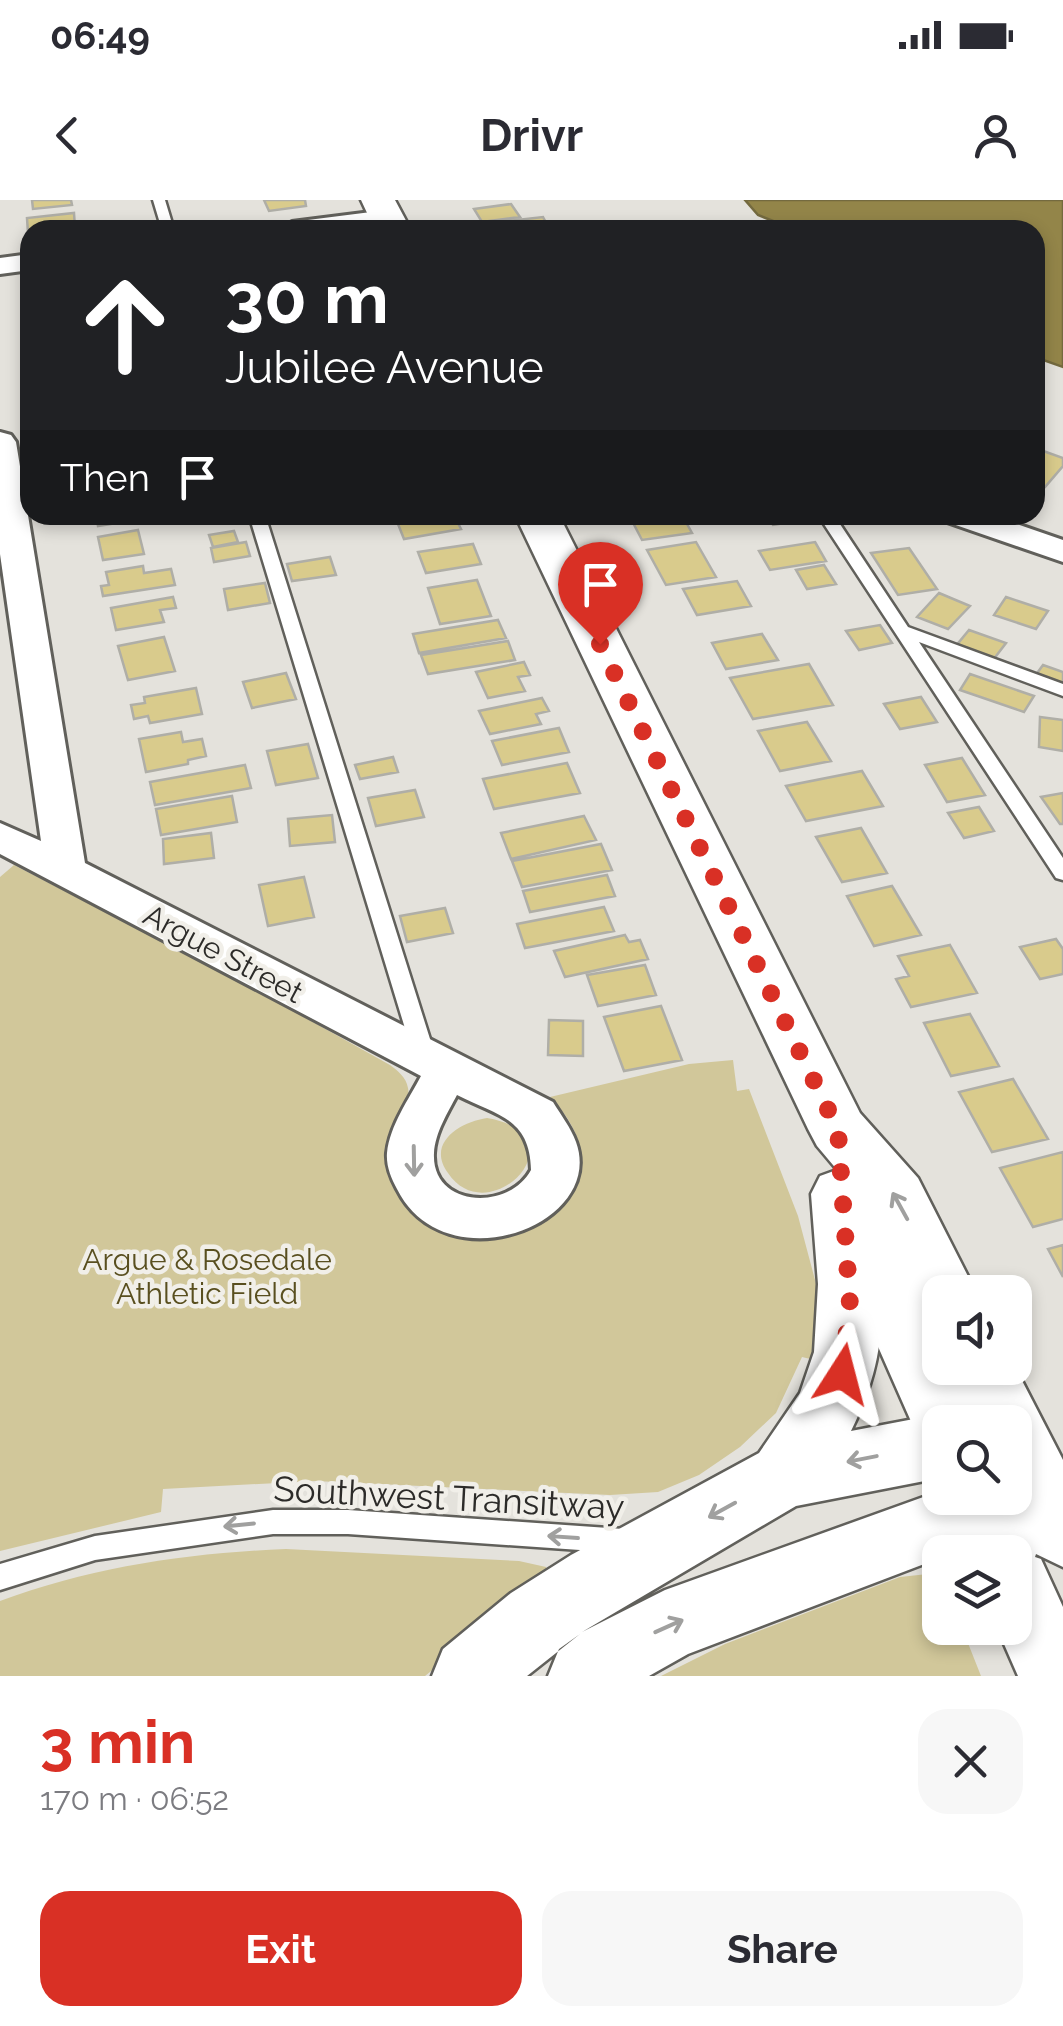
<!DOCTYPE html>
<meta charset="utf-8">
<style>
:root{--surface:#fff;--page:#f7f7f7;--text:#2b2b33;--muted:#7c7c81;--accent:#d93025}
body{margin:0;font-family:Raleway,sans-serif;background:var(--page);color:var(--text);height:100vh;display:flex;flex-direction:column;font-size:38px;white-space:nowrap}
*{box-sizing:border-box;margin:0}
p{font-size:32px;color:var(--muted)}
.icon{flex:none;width:55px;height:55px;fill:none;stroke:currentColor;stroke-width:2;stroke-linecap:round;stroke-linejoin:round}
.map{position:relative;height:1476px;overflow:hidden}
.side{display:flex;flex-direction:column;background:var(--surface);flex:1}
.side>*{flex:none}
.hud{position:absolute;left:20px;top:20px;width:1025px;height:305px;border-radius:30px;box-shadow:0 5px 15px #0003;background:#202124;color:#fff;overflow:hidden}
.controls{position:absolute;left:922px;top:1075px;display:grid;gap:20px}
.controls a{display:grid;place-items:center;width:110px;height:110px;border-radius:20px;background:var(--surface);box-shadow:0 5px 15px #0003;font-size:50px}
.pin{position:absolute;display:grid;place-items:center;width:85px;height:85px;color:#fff;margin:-102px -42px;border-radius:50% 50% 50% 0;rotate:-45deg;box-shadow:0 0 10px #0007}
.pin .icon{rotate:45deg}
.me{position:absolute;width:110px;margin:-55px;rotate:9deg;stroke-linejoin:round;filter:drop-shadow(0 0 8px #0008)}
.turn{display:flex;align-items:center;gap:35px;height:210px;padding:0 40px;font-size:45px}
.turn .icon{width:130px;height:130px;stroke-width:2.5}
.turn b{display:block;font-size:70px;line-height:85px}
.then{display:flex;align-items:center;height:95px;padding:0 40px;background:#0003;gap:20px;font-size:38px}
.round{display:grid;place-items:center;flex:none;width:105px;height:105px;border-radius:30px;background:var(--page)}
.summary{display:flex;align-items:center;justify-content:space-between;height:170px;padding:0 40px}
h1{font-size:60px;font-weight:700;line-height:75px;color:var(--accent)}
.primary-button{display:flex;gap:20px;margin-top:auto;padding:20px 40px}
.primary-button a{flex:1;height:115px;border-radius:30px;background:var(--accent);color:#fff;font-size:40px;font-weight:700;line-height:115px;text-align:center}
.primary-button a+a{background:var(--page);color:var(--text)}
.status{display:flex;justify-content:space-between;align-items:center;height:70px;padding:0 50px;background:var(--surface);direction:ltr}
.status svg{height:28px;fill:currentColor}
header{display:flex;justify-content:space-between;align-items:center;height:130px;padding:0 40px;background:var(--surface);font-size:45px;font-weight:700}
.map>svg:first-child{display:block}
</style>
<div class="status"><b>06:49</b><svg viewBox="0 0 49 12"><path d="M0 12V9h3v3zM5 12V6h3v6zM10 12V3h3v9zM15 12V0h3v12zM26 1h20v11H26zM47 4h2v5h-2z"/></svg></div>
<header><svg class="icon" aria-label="back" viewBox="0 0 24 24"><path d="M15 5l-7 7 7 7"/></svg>Drivr<svg class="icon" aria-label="person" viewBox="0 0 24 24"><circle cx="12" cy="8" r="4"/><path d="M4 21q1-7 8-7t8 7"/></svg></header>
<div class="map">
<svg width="1063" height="1476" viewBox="0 0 1063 1476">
<rect width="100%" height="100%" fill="#e4e2dc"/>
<!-- green -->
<path fill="#d1c79a" d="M 14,665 L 243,783 L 390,865 C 398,871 406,877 408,888 C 412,908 394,927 390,946 C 384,968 397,1000 416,1013 C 504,1075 644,993 550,897 L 689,864 L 733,860 L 737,891 L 749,889 L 798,1016 L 823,1110 L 823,1162 L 802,1157 L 776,1213 L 740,1247 L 699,1275 L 658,1292 L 610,1295 L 315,1281 L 163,1289 L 161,1312 L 0,1351 L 0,677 Z
M 487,918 C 585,935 489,1034 448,973 C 426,943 460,922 487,918 Z
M 286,1349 L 519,1361 L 546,1367 L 546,1378 L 425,1476 L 0,1476 L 0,1401 C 92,1367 188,1353 286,1349 Z
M 937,1373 L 940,1428 L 962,1428 L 981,1476 L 661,1476 L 725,1444 L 900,1377 Z"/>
<!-- water -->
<path fill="#938549" stroke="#746a3f" stroke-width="2.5" d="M 745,0 L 1063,0 L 1063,167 L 1035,157 L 1035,30 L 796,30 L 758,15 Z"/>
<!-- building -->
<path fill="#d9cb8c" stroke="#afaea7" stroke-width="2.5" d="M 32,0 L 71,0 L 72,5 L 33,9 Z
M 264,0 L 305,0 L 306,6 L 269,11 Z
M 511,4 L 520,17 L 482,22 L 474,9 Z
M 74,13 L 75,28 L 28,33 L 27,18 Z
M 543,17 L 550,30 L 475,30 L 472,25 Z
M 1035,248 L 1063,258 L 1063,266 L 1045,287 L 1035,284 Z
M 96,315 L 134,315 L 135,320 L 98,326 Z
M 454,315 L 461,329 L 404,339 L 398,324 Z
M 629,315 L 682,315 L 692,333 L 642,340 Z
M 766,315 L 793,315 L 797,321 L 773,325 Z
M 138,330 L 144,354 L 103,360 L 98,337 Z
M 234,331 L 238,342 L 213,347 L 209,335 Z
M 246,342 L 250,356 L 214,362 L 211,348 Z
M 696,342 L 716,377 L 666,385 L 647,350 Z
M 815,342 L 826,361 L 770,370 L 759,351 Z
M 473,344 L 481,364 L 426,373 L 418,352 Z
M 909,348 L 937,389 L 898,395 L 871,353 Z
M 330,357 L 336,375 L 292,381 L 287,364 Z
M 824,365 L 836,384 L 807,389 L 796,370 Z
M 143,366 L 144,373 L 171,369 L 175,385 L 103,396 L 101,386 L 109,385 L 106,372 Z
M 477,380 L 491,416 L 440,424 L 428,388 Z
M 737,381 L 751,406 L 697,415 L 683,389 Z
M 265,383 L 270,403 L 228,410 L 224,389 Z
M 939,393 L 970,406 L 948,429 L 917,417 Z
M 173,397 L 176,408 L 160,410 L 164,422 L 116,430 L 111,408 Z
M 1006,397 L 1048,411 L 1036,429 L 994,415 Z
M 498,420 L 506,438 L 419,453 L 413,434 Z
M 880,425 L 892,443 L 859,450 L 846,431 Z
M 969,430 L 1006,443 L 993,460 L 955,447 Z
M 762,434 L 778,460 L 726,469 L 712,443 Z
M 164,437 L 175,471 L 128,480 L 118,446 Z
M 508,441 L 515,460 L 428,474 L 421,455 Z
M 524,462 L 530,475 L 518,477 L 525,491 L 488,498 L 476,472 Z
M 809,464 L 833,505 L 753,519 L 730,478 Z
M 1043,465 L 1063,472 L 1063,486 L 1035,476 Z
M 286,473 L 296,499 L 252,508 L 243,482 Z
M 970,474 L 1034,496 L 1024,512 L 960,490 Z
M 196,488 L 202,514 L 150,523 L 148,516 L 134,519 L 131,505 L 145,503 L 144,497 Z
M 921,497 L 937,522 L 900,529 L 884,504 Z
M 542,498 L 549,511 L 536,514 L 541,524 L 490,534 L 479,511 Z
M 1040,517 L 1063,520 L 1063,551 L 1039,547 Z
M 807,522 L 831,561 L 780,571 L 758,531 Z
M 559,528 L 569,552 L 502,565 L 492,541 Z
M 181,532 L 183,542 L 202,539 L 206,556 L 188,560 L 188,564 L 146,572 L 139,539 Z
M 308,544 L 318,578 L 276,585 L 267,551 Z
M 393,557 L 398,572 L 360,579 L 355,565 Z
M 962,558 L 985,595 L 947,602 L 925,565 Z
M 567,563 L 580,593 L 494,609 L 483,579 Z
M 245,565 L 251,588 L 155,605 L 150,582 Z
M 862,571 L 883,606 L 806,621 L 786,586 Z
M 415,590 L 424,617 L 376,626 L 368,598 Z
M 1063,593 L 1063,624 L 1060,624 L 1041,597 Z
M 232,596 L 237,622 L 161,635 L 156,609 Z
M 979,607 L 994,631 L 964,638 L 948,613 Z
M 332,615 L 335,642 L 290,646 L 288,619 Z
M 584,616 L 596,640 L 511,659 L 501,633 Z
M 861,628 L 887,673 L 842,682 L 816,637 Z
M 211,633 L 214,658 L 164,664 L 163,639 Z
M 601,644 L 612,670 L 522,687 L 512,661 Z
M 607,675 L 615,696 L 530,712 L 523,691 Z
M 304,677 L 314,717 L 268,726 L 259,685 Z
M 892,686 L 921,735 L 874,746 L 847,696 Z
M 604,707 L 614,731 L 525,748 L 517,724 Z
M 445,708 L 453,733 L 407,742 L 400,716 Z
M 625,735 L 629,742 L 640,740 L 648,759 L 565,777 L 554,751 Z
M 1056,739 L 1063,749 L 1063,774 L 1040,779 L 1020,747 Z
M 950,745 L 977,793 L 911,807 L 896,779 L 909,776 L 898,756 Z
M 645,765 L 656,795 L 598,806 L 587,775 Z
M 661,806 L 682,860 L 624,871 L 604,817 Z
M 970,814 L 999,866 L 951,876 L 924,823 Z
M 549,820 L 583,821 L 583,856 L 548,855 Z
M 1013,879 L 1048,939 L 992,952 L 959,892 Z
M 1063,952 L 1063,1019 L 1033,1027 L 1000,968 Z
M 1063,1045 L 1063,1077 L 1048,1049 Z"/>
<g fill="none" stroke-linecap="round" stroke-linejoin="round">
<defs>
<path id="service" d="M 153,0 L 165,0 L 174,30 L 162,30 Z
M 249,315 L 265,315 L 436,858 L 432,864 L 418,864 L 414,858 Z
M 818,315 L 834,315 L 908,427 L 1063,484 L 1063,496 L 919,442 L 1063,658 L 1063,680 L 1056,678 Z
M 273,1310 L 348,1310 L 623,1329 L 632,1332 L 636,1341 L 632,1350 L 623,1353 L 348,1334 L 273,1334 L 95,1360 L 0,1390 L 0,1364 L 95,1336 Z"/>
<path id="minor" d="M 387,10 L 401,18 L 397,24 L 357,30 L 278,30 L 292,22 Z
M 30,54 L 30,70 L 0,74 L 0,58 Z
M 0,232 L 11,235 L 16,242 L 85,663 L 553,902 C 561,915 571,928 576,942 C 606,1025 445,1085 397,989 C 391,978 386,966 387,953 C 390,925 409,899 421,876 L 0,654 L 0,623 L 41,641 L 0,354 ZM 457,895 C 498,916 530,918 531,970 C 509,1011 431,1008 434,953 C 435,933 448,912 457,895 Z
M 942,315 L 991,315 L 1063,340 L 1063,362 L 947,322 Z"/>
<path id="secondary" d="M 361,0 L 395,0 L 411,30 L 375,30 Z
M 515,315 L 559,315 L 860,913 L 918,978 L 976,1092 L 940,1092 L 940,1118 L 929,1114 L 940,1138 L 940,1168 L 1015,1167 L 1063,1260 L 1063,1367 L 1036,1354 L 1035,1357 L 1041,1359 L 1063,1407 L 1063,1476 L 1018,1476 L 997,1428 L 1015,1428 L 1015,1352 L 965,1352 L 942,1298 L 1015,1298 L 1015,1222 L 940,1222 L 940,1251 L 921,1244 L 820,1015 L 829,997 L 854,990 L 817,946 L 808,929 Z"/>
<path id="primary" d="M 842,968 L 864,976 C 875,998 876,1019 878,1043 C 886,1115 884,1165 851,1231 L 940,1214 L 961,1222 L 940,1222 L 940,1278 L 796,1306 L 582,1432 L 665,1390 L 940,1291 L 940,1298 L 1015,1298 L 1015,1267 L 1036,1275 L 1046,1298 L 1036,1321 L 954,1352 L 940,1352 L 940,1358 L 688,1454 L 649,1476 L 548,1476 L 559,1449 L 580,1434 L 527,1476 L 432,1476 L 443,1449 L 511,1393 L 571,1355 L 759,1253 L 800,1193 L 814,1152 L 818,1084 L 811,994 L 820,976 Z"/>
</defs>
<!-- service casing -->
<use href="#service" stroke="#61605b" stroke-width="5"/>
<!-- minor casing -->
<use href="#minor" stroke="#61605b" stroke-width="6"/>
<!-- secondary casing -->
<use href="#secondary" stroke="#61605b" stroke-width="5"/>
<!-- primary casing -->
<use href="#primary" stroke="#61605b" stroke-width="5"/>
<!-- service -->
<use href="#service" fill="#fff" fill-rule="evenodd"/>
<!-- minor -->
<use href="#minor" fill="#fff" fill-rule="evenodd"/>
<!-- secondary -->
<use href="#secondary" fill="#fff" fill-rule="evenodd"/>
<!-- primary -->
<use href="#primary" fill="#fff" fill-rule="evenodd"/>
</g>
<!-- one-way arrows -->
<defs><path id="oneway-shaft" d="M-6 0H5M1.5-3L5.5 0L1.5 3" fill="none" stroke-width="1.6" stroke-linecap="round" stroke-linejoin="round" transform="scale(2.5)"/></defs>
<g stroke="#a0a09f">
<use href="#oneway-shaft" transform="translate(414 961) rotate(89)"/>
<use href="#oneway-shaft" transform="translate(900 1006) rotate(-119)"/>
<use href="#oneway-shaft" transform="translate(862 1259) rotate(169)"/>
<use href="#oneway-shaft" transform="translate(722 1310) rotate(151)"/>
<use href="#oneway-shaft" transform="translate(239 1325) rotate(174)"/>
<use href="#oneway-shaft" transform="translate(563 1337) rotate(-176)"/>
<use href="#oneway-shaft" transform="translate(669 1426) rotate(-24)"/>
</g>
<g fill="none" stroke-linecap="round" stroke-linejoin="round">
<!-- route -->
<path stroke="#d93025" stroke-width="18" stroke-dasharray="0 32.4" d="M 600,444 L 838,930 L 850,1105 L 842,1174"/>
</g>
<g text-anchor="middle" stroke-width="9" stroke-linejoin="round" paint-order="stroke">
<!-- street labels -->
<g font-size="30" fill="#2c2b29" stroke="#f1efe9">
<text transform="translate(223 754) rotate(28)" y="10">Argue Street</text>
</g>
<!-- park labels -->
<g font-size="30" fill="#594f1f" stroke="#f1efe9">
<text x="207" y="1070">Argue &amp; Rosedale<tspan x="207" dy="34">Athletic Field</tspan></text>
</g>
<!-- near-street labels -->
<g font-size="35" fill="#2c2b29" stroke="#f1efe9">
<text transform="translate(449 1298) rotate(3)" y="12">Southwest Transitway</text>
</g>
</g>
</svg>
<div class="controls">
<a><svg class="icon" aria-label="sound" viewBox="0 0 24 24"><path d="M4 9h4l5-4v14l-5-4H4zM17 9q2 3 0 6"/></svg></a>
<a><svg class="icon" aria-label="search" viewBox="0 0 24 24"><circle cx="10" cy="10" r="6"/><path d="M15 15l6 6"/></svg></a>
<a><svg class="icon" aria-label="layers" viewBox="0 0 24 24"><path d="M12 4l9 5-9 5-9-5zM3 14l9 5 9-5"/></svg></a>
</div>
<div class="pin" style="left:600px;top:444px;background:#d93025"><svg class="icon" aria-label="arrive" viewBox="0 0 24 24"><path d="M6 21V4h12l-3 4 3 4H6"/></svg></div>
<svg class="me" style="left:842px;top:1174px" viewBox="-20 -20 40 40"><path d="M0-17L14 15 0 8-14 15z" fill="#d93025" stroke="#fff" stroke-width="4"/></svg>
<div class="hud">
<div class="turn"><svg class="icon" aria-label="ahead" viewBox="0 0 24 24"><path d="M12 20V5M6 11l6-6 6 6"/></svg><div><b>30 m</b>Jubilee Avenue</div></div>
<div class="then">Then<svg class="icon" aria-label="arrive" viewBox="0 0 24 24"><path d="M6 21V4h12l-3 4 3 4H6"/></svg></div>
</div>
</div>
<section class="side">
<div class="summary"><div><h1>3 min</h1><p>170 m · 06:52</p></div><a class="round"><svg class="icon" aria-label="close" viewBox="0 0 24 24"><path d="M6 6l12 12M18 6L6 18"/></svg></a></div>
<div class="primary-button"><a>Exit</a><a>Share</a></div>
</section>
